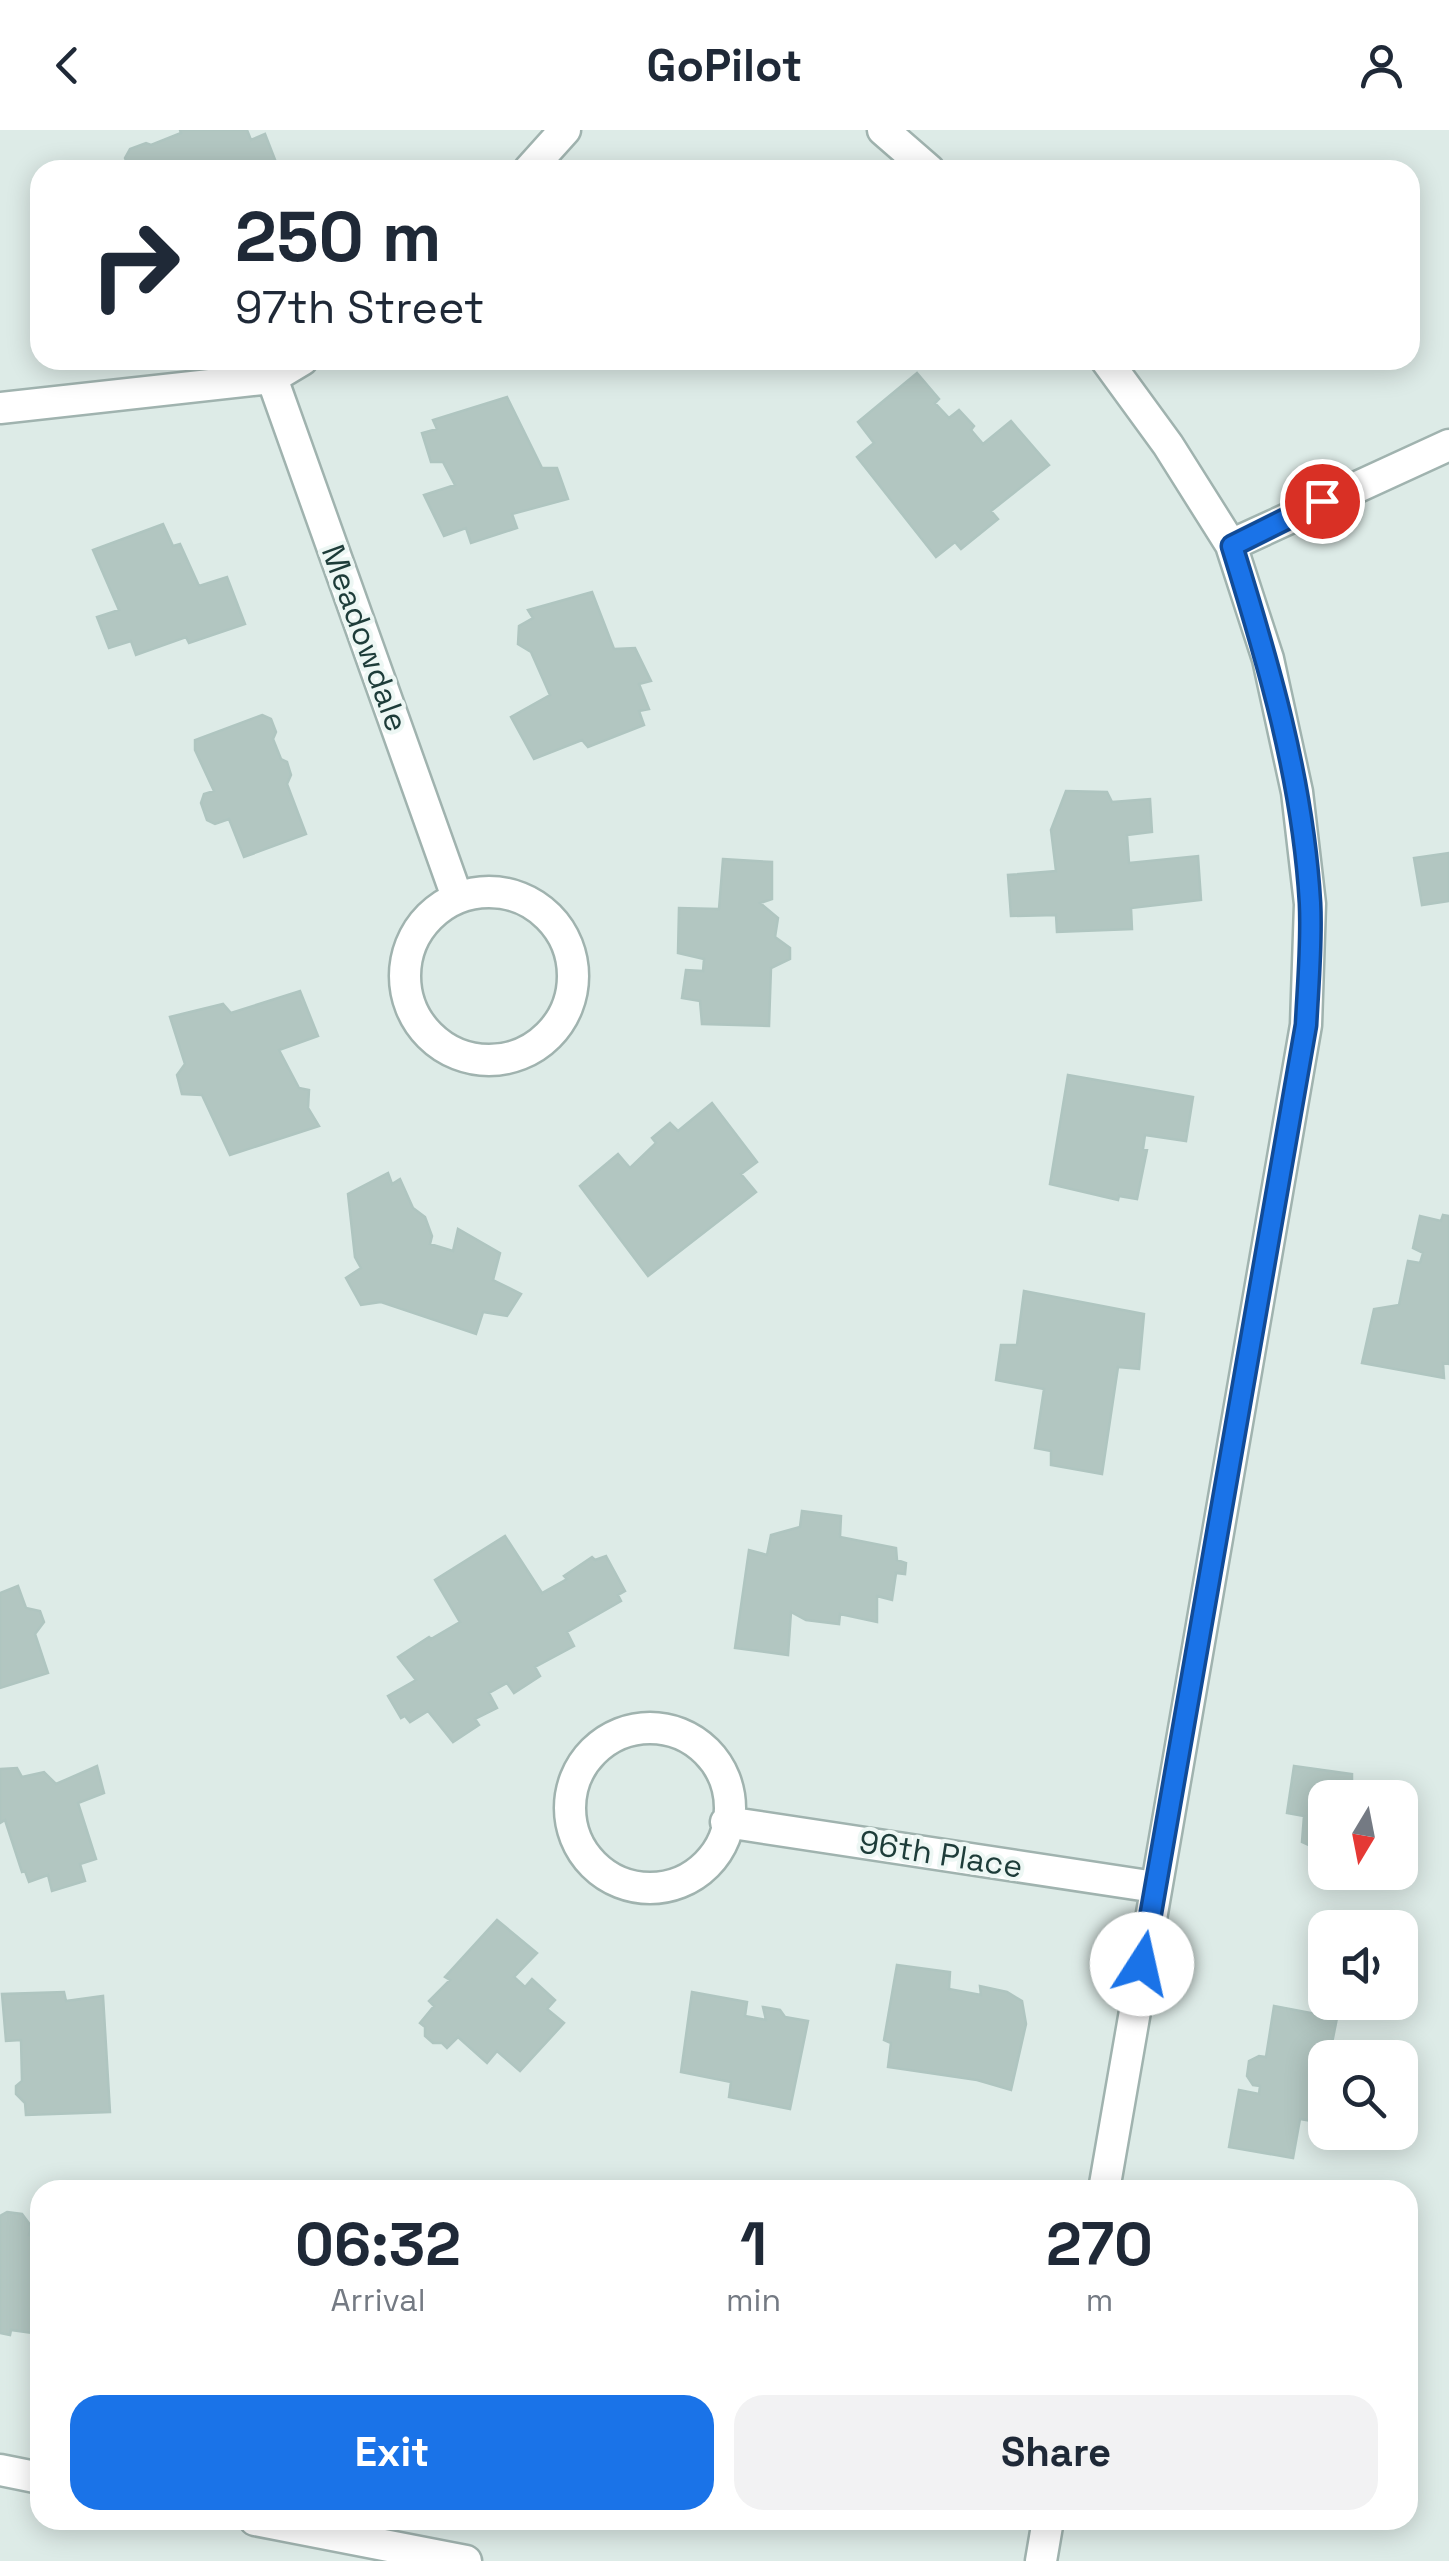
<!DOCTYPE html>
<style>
:root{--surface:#fff;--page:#f2f2f3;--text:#1f2937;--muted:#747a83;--accent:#1a73e8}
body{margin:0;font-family:"Space Grotesk",sans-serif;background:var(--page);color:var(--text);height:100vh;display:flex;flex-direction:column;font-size:38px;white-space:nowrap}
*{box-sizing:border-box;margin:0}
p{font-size:32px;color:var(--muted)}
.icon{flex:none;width:55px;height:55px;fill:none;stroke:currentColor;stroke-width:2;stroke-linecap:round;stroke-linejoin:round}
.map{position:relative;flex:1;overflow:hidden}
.drawer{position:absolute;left:30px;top:2050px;width:1388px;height:350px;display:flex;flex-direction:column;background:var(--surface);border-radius:30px;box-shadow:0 5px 25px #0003}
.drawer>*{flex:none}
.hud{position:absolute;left:30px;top:30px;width:1390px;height:210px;border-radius:30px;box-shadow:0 5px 25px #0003;background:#fff;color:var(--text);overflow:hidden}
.needle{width:65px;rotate:190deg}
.fabs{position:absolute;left:1308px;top:1650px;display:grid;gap:20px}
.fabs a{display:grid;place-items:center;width:110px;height:110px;border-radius:20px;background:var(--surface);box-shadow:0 5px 25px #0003;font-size:50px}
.pin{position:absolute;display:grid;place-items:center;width:85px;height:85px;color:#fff;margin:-42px;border:5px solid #fff;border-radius:50%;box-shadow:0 2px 10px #0007}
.me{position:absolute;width:110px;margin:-55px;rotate:10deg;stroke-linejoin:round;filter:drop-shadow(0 0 8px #0008)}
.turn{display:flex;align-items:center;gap:35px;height:210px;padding:0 40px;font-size:45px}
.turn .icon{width:130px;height:130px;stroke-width:2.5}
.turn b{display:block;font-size:70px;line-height:85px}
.eta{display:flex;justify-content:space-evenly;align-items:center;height:170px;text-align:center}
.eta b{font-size:60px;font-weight:700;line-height:70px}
.action{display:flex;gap:20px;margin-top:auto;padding:20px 40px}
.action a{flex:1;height:115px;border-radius:30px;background:var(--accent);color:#fff;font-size:40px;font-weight:700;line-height:115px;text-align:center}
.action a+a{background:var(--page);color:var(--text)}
header{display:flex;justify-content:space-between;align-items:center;height:130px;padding:0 40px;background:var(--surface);font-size:45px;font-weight:700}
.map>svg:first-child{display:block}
</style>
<header><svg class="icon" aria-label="back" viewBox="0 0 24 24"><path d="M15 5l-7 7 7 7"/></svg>GoPilot<svg class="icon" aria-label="person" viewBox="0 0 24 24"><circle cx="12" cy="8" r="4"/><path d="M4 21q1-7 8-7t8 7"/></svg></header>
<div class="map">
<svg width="1449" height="2431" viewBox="0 0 1449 2431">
<rect width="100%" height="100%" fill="#ddebe7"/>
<!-- building -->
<path fill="#b2c6c1" stroke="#afc5c0" stroke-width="2.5" d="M 180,0 L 247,0 L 251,10 L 265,4 L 279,40 L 130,40 L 125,28 L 130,19 L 146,13 L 151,15 L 181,3 Z
M 917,243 L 939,269 L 935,273 L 949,288 L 959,280 L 974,296 L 971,300 L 983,314 L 1011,291 L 1049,335 L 991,381 L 998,389 L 961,419 L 955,412 L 936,427 L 857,327 L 874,313 L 858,292 Z
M 507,267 L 542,338 L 557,338 L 568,369 L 512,384 L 517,398 L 471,413 L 466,398 L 444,406 L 424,365 L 455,355 L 443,332 L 431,332 L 422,303 L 437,299 L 433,290 Z
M 163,394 L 173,416 L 180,414 L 199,456 L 227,447 L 245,494 L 189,513 L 186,507 L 136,525 L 131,511 L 109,518 L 97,487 L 119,480 L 93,420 Z
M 592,462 L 614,519 L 635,518 L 651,551 L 639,554 L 649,579 L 639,581 L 644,595 L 588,617 L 582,610 L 534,629 L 511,587 L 550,565 L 531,522 L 518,514 L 519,496 L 533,488 L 528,480 Z
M 262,585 L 271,589 L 276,602 L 273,609 L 281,629 L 287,632 L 291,645 L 287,654 L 306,704 L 244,727 L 229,689 L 215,694 L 207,690 L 201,673 L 204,664 L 214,661 L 195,620 L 195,610 Z
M 1066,661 L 1107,662 L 1112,672 L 1150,669 L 1152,702 L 1127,705 L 1129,733 L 1198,726 L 1201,770 L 1131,778 L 1132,799 L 1057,802 L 1056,785 L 1011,786 L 1008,745 L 1056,741 L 1051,700 Z
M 1449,723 L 1449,771 L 1422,775 L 1414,728 Z
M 723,729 L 772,732 L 772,769 L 760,773 L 778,788 L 775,807 L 790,818 L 790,829 L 771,838 L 769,896 L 702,894 L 700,871 L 682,868 L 686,840 L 703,841 L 704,829 L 678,823 L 679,778 L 719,779 Z
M 300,861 L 318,906 L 279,920 L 299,958 L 309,960 L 308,978 L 319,996 L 230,1025 L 202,965 L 182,964 L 177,945 L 185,934 L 170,887 L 223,874 L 231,883 Z
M 1068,945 L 1193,967 L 1186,1011 L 1145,1005 L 1143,1019 L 1147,1020 L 1137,1069 L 1119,1066 L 1118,1070 L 1050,1054 Z
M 712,973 L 757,1032 L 741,1044 L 756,1062 L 648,1146 L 580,1056 L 618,1024 L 630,1038 L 656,1013 L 652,1008 L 670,993 L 678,1001 Z
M 388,1043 L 392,1054 L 400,1049 L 413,1078 L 425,1087 L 432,1106 L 430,1114 L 453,1121 L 458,1099 L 500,1123 L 493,1150 L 521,1164 L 507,1186 L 483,1182 L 476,1204 L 381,1172 L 361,1175 L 346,1148 L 361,1138 L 355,1127 L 348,1064 Z
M 1443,1085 L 1449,1086 L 1449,1234 L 1443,1233 L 1444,1248 L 1362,1233 L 1374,1179 L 1399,1175 L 1408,1131 L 1420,1133 L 1423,1123 L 1413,1118 L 1420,1086 L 1441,1091 Z
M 1024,1161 L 1144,1184 L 1139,1239 L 1118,1237 L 1102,1344 L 1051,1335 L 1051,1321 L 1035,1318 L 1044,1259 L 996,1250 L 1001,1215 L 1017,1215 Z
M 802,1381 L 841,1386 L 840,1407 L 896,1418 L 897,1430 L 906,1433 L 905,1444 L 896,1443 L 892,1470 L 877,1466 L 877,1492 L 840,1484 L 839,1494 L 806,1490 L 791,1482 L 788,1525 L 735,1518 L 749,1420 L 767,1425 L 771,1405 L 800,1397 Z
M 505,1406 L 542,1463 L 567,1449 L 564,1446 L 592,1427 L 595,1430 L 606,1426 L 625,1461 L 618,1465 L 621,1471 L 567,1502 L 574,1516 L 535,1537 L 540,1546 L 514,1563 L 507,1553 L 489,1563 L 497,1578 L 475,1589 L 479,1595 L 453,1612 L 428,1581 L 410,1592 L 405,1586 L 401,1588 L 388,1566 L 416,1550 L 398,1527 L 429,1507 L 431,1509 L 460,1492 L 435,1450 Z
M 18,1456 L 26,1478 L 40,1481 L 44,1492 L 35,1504 L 48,1543 L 0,1558 L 0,1463 Z
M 97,1636 L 104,1663 L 78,1673 L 96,1729 L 80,1734 L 85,1751 L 52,1761 L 48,1745 L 29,1752 L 25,1741 L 22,1742 L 5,1690 L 0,1693 L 0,1639 L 17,1638 L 22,1647 L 44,1642 L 56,1654 Z
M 1294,1636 L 1352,1644 L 1352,1660 L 1399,1668 L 1325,1668 L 1325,1740 L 1312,1737 L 1320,1720 L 1302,1712 L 1304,1686 L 1287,1683 Z
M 497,1790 L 537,1823 L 514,1847 L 525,1857 L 532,1849 L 555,1870 L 547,1879 L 564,1893 L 520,1941 L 497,1921 L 487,1933 L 458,1907 L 447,1918 L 442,1913 L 433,1913 L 425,1906 L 425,1897 L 420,1893 L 434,1876 L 429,1871 L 450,1850 L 445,1847 Z
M 897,1835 L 950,1842 L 949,1859 L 981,1865 L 980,1856 L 1007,1862 L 1022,1871 L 1026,1894 L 1011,1960 L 977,1950 L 888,1937 L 891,1913 L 884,1910 Z
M 64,1862 L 66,1871 L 103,1866 L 110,1982 L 26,1985 L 25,1973 L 16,1964 L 16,1956 L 22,1951 L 21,1910 L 6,1911 L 2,1864 Z
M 692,1862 L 747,1872 L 745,1886 L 766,1890 L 763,1877 L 780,1880 L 785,1887 L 808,1891 L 790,1979 L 729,1967 L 731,1952 L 681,1942 Z
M 1274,1876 L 1337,1888 L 1329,1928 L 1325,1928 L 1325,1965 L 1322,1965 L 1318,1992 L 1300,1989 L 1293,2028 L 1229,2017 L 1239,1960 L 1259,1964 L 1260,1956 L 1253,1955 L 1247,1946 L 1249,1931 L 1259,1926 L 1266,1927 Z
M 7,2082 L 22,2084 L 31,2096 L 29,2105 L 40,2107 L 40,2204 L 11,2200 L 10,2205 L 0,2203 L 0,2086 Z"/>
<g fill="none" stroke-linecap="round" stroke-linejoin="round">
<defs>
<path id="minor" d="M 883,0 L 929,40
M 529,40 L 565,0
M 272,248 L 457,767
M 0,278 L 272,248 L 302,230
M 1231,415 L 1449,315
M405 846a84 84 0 1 1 168 0a84 84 0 1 1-168 0Z
M570 1678a80 80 0 1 1 160 0a80 80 0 1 1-160 0Z
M 726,1692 L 1155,1757
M 1104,2060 L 1306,895 L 1310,774 L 1297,662 L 1268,529 L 1231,415 L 1168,315 L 1106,230
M 0,2340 L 40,2348
M 255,2390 L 466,2431
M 1041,2431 L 1048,2390"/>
</defs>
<!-- minor casing -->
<use href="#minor" stroke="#a0b3af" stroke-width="35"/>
<!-- minor -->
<use href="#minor" stroke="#fff" stroke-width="30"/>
</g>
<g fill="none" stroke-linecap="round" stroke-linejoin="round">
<defs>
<path id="route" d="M 1142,1834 L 1306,895 C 1308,855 1312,813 1310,773 C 1303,650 1268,532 1232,416 L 1322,371"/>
</defs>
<!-- route casing -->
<use href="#route" stroke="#114b97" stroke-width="25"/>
<!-- route -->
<use href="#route" stroke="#1a73e8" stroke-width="18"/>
</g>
<g text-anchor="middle" stroke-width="8" stroke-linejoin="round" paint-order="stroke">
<!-- street labels -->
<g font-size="32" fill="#1d3c39" stroke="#edf7f4">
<text transform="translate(365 508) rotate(70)" y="11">Meadowdale</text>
<text transform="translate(941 1724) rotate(9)" y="11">96th Place</text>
</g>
</g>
</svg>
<div class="fabs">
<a><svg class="needle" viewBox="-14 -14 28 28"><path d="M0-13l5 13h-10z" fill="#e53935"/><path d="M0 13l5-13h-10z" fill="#747a83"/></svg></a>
<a><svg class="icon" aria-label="sound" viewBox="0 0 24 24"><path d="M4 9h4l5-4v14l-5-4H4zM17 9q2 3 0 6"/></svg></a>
<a><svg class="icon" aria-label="search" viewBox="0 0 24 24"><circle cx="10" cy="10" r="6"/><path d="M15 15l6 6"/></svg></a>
</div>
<div class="pin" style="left:1322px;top:371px;background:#d93025"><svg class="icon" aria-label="arrive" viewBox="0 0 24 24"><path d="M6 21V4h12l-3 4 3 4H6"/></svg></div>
<svg class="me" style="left:1142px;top:1834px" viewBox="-20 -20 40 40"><circle r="19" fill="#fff"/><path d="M0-13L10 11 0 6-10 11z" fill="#1a73e8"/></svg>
<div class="hud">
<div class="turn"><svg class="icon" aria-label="right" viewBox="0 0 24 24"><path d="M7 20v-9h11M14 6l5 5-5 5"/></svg><div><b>250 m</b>97th Street</div></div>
</div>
<section class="drawer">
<div class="eta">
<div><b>06:32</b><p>Arrival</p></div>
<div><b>1</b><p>min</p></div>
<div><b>270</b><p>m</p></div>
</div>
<div class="action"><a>Exit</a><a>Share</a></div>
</section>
</div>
